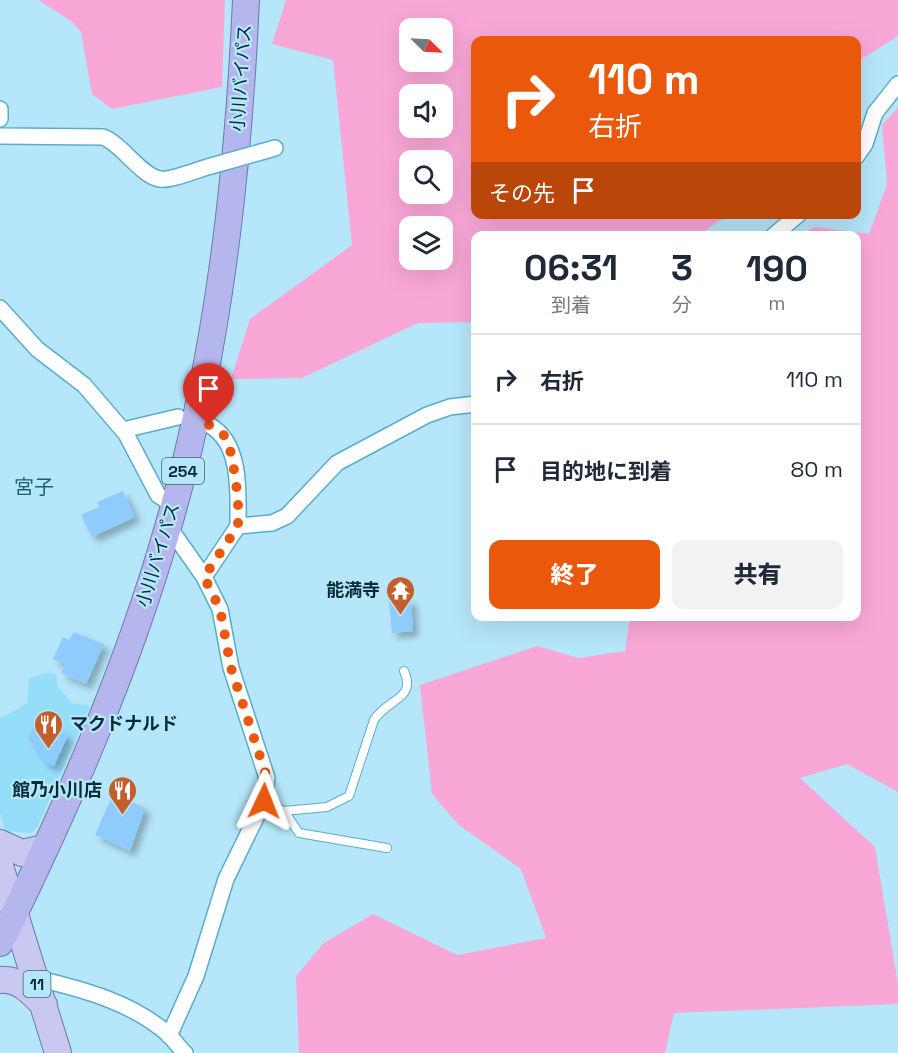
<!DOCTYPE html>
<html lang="ja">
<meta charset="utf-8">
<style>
:root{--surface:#fff;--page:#f2f2f3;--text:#1f2937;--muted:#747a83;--line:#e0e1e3;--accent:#ea580c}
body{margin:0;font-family:"Space Grotesk","Noto Sans JP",sans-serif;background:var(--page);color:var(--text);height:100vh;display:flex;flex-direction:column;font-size:22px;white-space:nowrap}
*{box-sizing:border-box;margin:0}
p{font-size:20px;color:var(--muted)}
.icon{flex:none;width:33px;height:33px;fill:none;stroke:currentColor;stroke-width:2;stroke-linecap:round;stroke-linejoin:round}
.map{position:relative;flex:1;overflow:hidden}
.sheet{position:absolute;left:471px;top:231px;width:390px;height:390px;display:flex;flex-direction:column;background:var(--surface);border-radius:12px;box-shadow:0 6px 24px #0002}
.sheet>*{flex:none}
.hud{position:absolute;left:471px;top:36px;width:390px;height:183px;border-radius:12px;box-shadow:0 6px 24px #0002;background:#ea580c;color:#fff;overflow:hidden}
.needle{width:39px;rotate:114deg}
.buttons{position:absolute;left:399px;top:18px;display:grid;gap:12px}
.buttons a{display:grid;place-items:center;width:54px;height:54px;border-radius:12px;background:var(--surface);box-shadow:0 6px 24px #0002;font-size:30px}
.pin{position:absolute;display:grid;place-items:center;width:51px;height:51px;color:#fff;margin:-62px -26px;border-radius:50% 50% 50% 0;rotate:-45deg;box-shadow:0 0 6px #0007}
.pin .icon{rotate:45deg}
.me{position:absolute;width:66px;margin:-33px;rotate:2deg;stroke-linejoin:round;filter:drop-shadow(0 0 4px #0008)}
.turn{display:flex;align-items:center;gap:21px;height:126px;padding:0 18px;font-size:27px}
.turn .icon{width:78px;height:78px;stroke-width:2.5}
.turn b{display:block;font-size:42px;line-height:51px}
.then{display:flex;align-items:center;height:57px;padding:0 18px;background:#0003;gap:12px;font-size:22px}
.eta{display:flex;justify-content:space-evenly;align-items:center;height:102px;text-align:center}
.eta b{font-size:36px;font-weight:800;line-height:42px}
.primary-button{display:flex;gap:12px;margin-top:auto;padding:12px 18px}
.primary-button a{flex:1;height:69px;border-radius:12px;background:var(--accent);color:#fff;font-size:24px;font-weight:800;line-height:69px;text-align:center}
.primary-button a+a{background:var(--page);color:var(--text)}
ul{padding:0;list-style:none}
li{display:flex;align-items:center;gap:18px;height:90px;padding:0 18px;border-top:2px solid var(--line)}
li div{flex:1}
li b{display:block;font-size:22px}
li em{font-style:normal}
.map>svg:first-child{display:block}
</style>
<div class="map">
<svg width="898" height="1053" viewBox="0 0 898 1053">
<defs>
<filter id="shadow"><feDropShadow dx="5.5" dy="5.5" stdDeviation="3" flood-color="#0004"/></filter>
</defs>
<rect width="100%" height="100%" fill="#b6e6f9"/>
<!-- built -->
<path fill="#95defa" d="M 45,673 L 56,674 L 58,687 L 72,703 L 90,706 L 38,826 L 31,833 L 5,831 L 0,813 L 0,718 L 27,704 L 29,678 Z"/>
<!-- green -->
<path fill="#f9a7d7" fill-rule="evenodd" d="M 38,0 L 225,0 L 222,87 L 112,109 L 92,94 L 81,32 L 71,21 Z
M 286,0 L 898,0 L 898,36 L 857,62 L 856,40 L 476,40 L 476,214 L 727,215 L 699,235 L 476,236 L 475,322 L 418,323 L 302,378 L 231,379 L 250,319 L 352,245 L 333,60 L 272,44 ZM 410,28 L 442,28 L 442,62 L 410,62 ZM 410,94 L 442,94 L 442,128 L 410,128 ZM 410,160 L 442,160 L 442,194 L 410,194 ZM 410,226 L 442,226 L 442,260 L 410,260 Z
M 898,107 L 898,792 L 847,764 L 800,778 L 875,847 L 898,984 L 898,1004 L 674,1013 L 665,1053 L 299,1053 L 296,976 L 324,943 L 373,914 L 457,955 L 546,938 L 521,869 L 459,825 L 432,794 L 420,685 L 537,646 L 579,658 L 625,651 L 630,617 L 856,616 L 856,236 L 802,235 L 814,227 L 869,234 L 887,184 L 882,125 Z"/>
<!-- building -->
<path fill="#8fcbfc" filter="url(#shadow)" d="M 123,491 L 135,517 L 92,537 L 81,515 L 99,507 L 97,502 Z
M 411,599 L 413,631 L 392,633 L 389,601 Z
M 74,632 L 104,644 L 86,684 L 61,673 L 65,664 L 53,659 L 63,637 L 69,640 Z
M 36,720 L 68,735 L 54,766 L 46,763 L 28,738 Z
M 113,794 L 145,808 L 130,851 L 95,835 Z"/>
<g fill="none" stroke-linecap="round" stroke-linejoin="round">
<defs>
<path id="service" d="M 264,801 L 284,811 L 327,807 L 349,796 L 374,720 C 387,699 417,699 404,671
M 284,811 L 299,833 L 387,848"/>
<path id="minor" d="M 0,109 L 0,119
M 0,136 L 103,137 C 122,144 142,177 160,179 C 171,181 199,169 211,166
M 261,152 L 275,148
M 856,157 L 865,144 L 875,113 L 898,84
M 773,236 L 799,214
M 0,308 L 37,349 L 84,385 L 126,434 L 158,495 L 174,506
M 209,425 C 242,443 238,493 238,526
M 123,430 L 178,417
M 169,527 L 204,577 L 220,609 L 231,668 L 267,778 L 264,801 L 226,879 L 196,976 L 169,1036
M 204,577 L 238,526 L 272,523 L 287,516 L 337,463 L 427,415 L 450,407 L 476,404
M 35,978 C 82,989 132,1002 169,1035 C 175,1041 179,1048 185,1053"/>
<path id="primary" d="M 0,843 L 22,853 L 45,848
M 0,866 L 58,1053
M 0,980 C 19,978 31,992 44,1005"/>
<path id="trunk" d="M 0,943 C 66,809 127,671 168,527 C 218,357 238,177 246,0"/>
</defs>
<!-- service casing -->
<use href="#service" stroke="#59adcc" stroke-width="10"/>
<!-- minor casing -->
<use href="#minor" stroke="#59adcc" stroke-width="18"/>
<!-- primary casing -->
<use href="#primary" stroke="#6d79ac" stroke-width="28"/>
<!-- trunk casing -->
<use href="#trunk" stroke="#6d79ac" stroke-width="28"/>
<!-- service -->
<use href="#service" stroke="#fff" stroke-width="8"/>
<!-- minor -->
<use href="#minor" stroke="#fff" stroke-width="15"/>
<!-- primary -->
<use href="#primary" stroke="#c8c8f3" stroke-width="26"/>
<!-- trunk -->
<use href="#trunk" stroke="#b6b6ef" stroke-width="26"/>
<defs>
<path id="minor-bridge" d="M 211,166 L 261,152"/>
</defs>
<!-- minor-bridge casing -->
<use href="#minor-bridge" stroke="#59adcc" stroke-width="18" stroke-linecap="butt"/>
<!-- minor-bridge -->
<use href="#minor-bridge" stroke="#fff" stroke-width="15"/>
</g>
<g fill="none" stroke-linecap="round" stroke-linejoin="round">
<!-- route -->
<path stroke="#ea580c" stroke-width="10" stroke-dasharray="0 18" d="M 209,425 L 225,436 L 232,456 L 238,498 L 238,526 L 204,577 L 220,609 L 231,668 L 267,778 L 264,801"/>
</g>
<!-- icons -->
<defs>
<symbol id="temple-pin" viewBox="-11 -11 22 30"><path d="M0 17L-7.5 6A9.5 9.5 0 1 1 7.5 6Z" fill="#c35e2d" stroke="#b6e6f9"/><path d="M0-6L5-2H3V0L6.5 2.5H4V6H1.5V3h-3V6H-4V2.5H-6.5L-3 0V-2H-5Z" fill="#fff"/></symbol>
<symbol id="restaurant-pin" viewBox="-11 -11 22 30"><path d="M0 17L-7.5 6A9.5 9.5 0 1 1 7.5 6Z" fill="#c35e2d" stroke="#b6e6f9"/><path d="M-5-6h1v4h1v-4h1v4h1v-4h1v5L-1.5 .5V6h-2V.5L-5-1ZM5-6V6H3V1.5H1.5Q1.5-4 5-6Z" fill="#fff"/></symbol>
</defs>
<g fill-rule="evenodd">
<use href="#temple-pin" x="384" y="574" width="33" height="45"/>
<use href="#restaurant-pin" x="32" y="708" width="33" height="45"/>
<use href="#restaurant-pin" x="106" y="774" width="33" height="45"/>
</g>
<g text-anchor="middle" stroke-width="4.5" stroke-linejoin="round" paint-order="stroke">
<!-- shield labels -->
<g fill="#b6e6f9" stroke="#3b6472" stroke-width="1.5">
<rect x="162" y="458" width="42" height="26" rx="4.5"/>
<rect x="23.5" y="971" width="27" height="26" rx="4.5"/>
</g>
<g font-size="16" font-weight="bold" fill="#062c38">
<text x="183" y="477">254</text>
<text x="37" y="990">11</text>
</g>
<!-- street labels -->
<g font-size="18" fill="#062c38" stroke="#b6e6f9">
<text transform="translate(241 78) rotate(-86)" y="6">小川バイパス</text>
<text transform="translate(158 555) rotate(-73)" y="6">小川バイパス</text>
</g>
<!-- poi labels -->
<g font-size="18" font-weight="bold" fill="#062c38" stroke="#b6e6f9" text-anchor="end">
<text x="380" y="596">能満寺</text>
<text x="70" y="730" text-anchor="start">マクドナルド</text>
<text x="102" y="796">館乃小川店</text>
</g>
<!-- neighbourhood labels -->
<g font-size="20" fill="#1d6076" stroke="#b6e6f9">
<text x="34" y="494">宮子</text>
</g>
</g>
</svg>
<div class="buttons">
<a><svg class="needle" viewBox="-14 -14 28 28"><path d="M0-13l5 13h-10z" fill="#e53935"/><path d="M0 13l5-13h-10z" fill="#747a83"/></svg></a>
<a><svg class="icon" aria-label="sound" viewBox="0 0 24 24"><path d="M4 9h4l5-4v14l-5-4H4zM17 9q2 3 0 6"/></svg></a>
<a><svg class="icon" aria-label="search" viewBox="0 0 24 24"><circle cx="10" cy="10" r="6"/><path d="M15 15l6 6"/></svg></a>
<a><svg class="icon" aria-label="layers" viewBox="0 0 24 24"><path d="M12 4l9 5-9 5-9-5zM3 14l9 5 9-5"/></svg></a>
</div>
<div class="pin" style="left:209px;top:425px;background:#d93025"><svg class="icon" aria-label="arrive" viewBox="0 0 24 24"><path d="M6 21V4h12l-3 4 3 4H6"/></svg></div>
<svg class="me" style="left:264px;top:801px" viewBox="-20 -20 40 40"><path d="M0-17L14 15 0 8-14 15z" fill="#ea580c" stroke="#fff" stroke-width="4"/></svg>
<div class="hud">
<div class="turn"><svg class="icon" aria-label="right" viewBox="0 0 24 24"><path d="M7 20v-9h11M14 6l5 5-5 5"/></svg><div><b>110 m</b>右折</div></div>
<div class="then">その先<svg class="icon" aria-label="arrive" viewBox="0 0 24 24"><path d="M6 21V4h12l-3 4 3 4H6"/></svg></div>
</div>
<section class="sheet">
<div class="eta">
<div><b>06:31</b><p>到着</p></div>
<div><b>3</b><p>分</p></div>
<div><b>190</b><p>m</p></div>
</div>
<ul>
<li><svg class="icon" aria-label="right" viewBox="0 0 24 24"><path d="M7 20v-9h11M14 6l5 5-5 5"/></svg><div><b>右折</b></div><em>110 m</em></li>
<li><svg class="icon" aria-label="arrive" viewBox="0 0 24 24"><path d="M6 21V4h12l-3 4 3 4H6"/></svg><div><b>目的地に到着</b></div><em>80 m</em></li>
</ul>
<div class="primary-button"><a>終了</a><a>共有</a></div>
</section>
</div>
